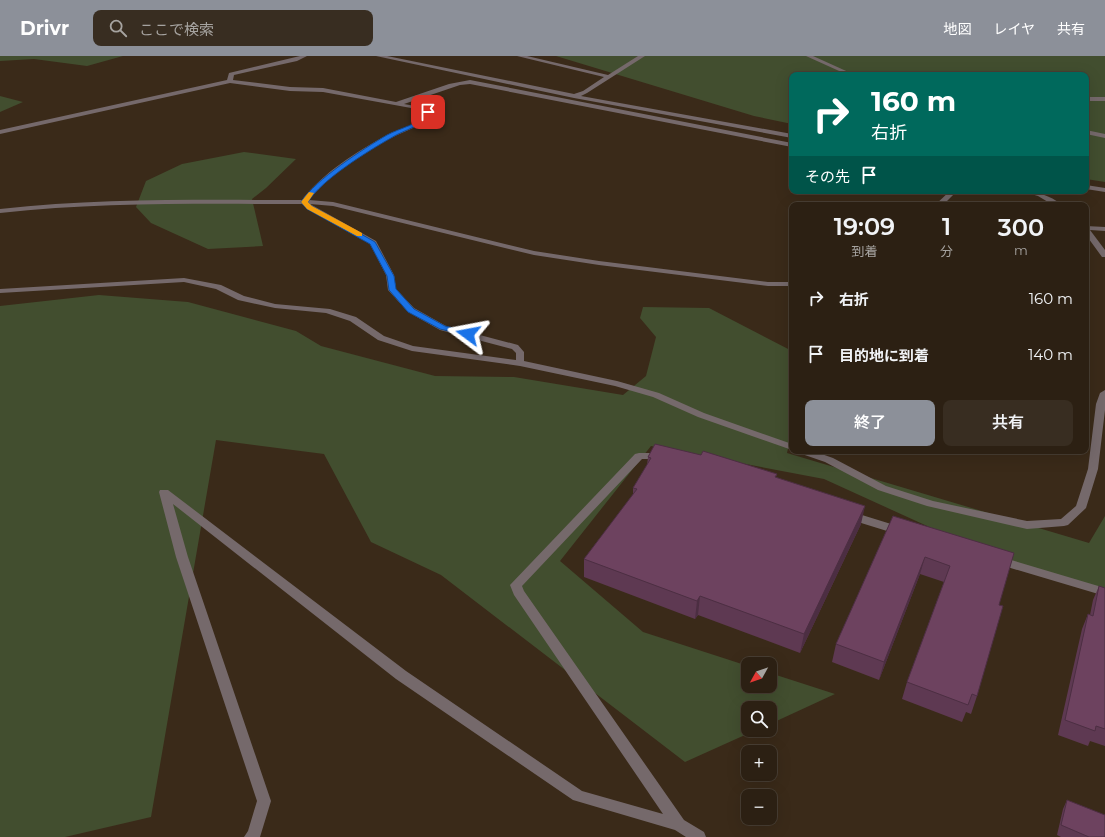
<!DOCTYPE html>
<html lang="ja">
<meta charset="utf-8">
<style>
:root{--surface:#2c2013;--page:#382d21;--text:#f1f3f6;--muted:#a6a3a0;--line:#483e33;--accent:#8c9099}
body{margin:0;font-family:Montserrat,"Noto Sans JP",sans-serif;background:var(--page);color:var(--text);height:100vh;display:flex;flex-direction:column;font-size:15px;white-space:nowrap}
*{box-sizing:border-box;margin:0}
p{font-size:13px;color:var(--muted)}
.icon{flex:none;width:22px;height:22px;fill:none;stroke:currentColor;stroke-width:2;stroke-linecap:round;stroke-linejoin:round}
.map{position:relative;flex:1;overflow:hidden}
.sheet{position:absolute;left:789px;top:146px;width:300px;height:252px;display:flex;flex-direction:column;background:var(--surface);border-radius:8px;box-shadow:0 4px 16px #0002,0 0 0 1px var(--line)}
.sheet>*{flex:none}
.banner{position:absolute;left:789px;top:16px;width:300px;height:122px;border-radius:8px;box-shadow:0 4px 16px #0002,0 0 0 1px var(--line);background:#00695c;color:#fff;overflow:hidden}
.needle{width:26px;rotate:230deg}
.tools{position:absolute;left:741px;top:601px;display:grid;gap:8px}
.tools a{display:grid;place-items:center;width:36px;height:36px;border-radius:8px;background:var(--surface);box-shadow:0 4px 16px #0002,0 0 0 1px var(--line);font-size:20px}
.pin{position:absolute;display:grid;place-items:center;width:34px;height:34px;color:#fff;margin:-17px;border-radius:8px;box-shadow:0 2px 6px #0006}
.me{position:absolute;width:44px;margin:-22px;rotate:283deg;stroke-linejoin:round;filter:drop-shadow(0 0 3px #0008)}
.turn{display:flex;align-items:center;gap:14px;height:84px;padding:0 16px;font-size:18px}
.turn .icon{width:52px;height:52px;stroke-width:2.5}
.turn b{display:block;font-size:28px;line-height:34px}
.then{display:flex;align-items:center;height:38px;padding:0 16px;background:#0003;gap:8px;font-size:15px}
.eta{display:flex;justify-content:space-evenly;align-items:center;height:68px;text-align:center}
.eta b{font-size:24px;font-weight:600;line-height:28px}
.cta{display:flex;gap:8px;margin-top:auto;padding:8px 16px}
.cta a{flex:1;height:46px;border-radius:8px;background:var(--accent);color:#fff;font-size:16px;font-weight:600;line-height:46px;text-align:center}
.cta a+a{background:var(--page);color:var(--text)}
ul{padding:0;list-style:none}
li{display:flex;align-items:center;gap:12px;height:56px;padding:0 16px}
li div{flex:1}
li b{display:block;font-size:15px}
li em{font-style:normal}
header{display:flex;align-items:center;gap:24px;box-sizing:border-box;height:56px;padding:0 20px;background:var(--accent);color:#fff}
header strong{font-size:19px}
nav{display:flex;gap:22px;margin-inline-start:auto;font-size:14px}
.search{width:280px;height:36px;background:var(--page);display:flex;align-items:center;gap:10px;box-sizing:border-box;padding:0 14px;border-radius:8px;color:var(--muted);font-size:15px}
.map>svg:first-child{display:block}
</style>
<header>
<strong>Drivr</strong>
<div class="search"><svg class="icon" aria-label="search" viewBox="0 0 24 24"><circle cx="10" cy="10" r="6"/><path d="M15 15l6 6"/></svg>ここで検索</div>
<nav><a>地図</a><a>レイヤ</a><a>共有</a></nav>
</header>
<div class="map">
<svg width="1105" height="781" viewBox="0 0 1105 781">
<rect width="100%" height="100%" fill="#3a2a19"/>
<!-- green -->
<path fill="#424e2f" d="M 0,0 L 123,0 L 87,10 L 34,3 L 0,5 Z
M 556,0 L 1105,0 L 1105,126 L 1086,123 L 1086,19 L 792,19 L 792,68 L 754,60 Z
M 0,40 L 23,46 L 0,56 Z
M 244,96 L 296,103 L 266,132 L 252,143 L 263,190 L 208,193 L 151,167 L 136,151 L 146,125 L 182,108 Z
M 99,239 L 188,246 L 296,275 L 321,290 L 435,320 L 514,321 L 623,339 L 646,320 L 656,281 L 640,262 L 643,251 L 709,252 L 792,295 L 792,374 L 787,397 L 1089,487 L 1105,460 L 1105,533 L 993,500 L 824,423 L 651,390 L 560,505 L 643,576 L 748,610 L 748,630 L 770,630 L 770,617 L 835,638 L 770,668 L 770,652 L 748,652 L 748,674 L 756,674 L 685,706 L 441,519 L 371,486 L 324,398 L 216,384 L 151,761 L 65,781 L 0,781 L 0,250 Z"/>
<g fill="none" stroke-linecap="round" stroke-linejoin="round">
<!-- minor -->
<path fill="#75696b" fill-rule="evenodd" d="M 300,0 L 307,0 L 297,5 L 234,19 L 233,24 L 290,31 L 323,32 L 396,46 L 449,28 L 470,24 L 792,87 L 792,91 L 470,28 L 460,29 L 404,48 L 426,52 L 433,57 C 422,71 406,74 391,82 C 362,98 330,118 309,144 L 333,146 L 534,195 L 599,205 L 768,226 L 792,226 L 792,230 L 768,230 L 599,209 L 534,199 L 333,150 L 310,148 L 376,185 L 394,219 L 396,233 L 414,252 L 446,270 L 518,289 L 524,296 L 524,305 L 617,325 L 659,337 L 704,357 L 792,388 L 792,394 L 698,361 L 653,341 L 615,330 L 520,310 L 412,295 L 378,284 L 350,265 L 326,257 L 275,252 L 238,244 L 216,233 L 184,226 L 0,237 L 0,233 L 184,222 L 221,229 L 244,240 L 275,248 L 330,253 L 356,261 L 384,280 L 413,290 L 516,304 L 516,297 L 512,293 L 440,274 L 408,256 L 388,234 L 386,219 L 370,188 L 308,153 L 302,148 C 201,148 101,146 0,157 L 0,153 C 101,142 201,144 302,144 C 324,116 356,96 387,79 C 400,72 417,70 427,57 L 422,54 L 323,36 L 290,35 L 230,27 L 0,78 L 0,74 L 227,24 L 229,17 Z
M 376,0 L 387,0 L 574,38 L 583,35 L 604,21 L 517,0 L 527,0 L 608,19 L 638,0 L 645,0 L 587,37 L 581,40 L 792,78 L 792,82 L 574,42 Z
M 806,0 L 813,0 L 855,19 L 848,19 Z
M 1086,41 L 1105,41 L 1105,45 L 1086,45 Z
M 1086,74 L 1105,78 L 1105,82 L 1086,78 Z
M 1086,129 L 1105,132 L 1105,136 L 1086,133 Z
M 950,135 L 957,135 L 943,149 L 935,149 Z
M 1021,135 C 1035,135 1050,139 1062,149 L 1053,149 L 1038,140 Z
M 1086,170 L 1105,171 L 1105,175 L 1090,174 L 1105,194 L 1105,201 L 1102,201 L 1086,179 Z
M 1105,334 L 1105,354 L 1098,413 L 1086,452 L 1068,469 L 1064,470 L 1027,473 L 927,450 L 878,434 L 825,406 L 799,397 L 798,395 L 813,395 L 833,402 L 886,430 L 933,445 L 1027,465 L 1061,463 L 1076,450 L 1088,413 L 1096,348 L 1100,337 Z
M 639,397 L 662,397 L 667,400 L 662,403 L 642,403 L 522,530 L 524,535 L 684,764 L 704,776 L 706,781 L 686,781 L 675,774 L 573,744 L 396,623 L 173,448 L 188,501 L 271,745 L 260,781 L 244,781 L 248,775 L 257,745 L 176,501 L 159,436 L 160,434 L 168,434 L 406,615 L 582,735 L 663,758 L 514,539 L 510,529 L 635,398 Z
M 849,455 L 904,472 L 906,475 L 904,478 L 900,479 L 845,462 L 844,459 L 845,456 Z
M 998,500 L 1105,532 L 1105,540 L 994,507 L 992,504 L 994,501 Z"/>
</g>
<!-- wall -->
<path fill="#5e3952" d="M 648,401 L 777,418 L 776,421 L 861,468 L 800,597 L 698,559 L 695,563 L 584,521 L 584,503 L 633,439 L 633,432 L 647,409 Z
M 893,460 L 999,549 L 977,640 L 971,658 L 966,656 L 962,666 L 902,643 L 907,626 L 944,526 L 920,518 L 879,624 L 832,606 L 836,588 Z
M 1099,530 L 1105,532 L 1105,690 L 1090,685 L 1088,690 L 1058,679 L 1082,573 L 1088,558 L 1090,559 L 1093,544 Z
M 1067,744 L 1105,781 L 1061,781 L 1057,779 L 1063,753 Z"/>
<!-- shaded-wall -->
<path fill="#4c2e42" d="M 865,450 L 861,468 L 800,597 L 804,578 Z
M 925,501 L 920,518 L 879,624 L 884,606 Z
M 700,540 L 698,559 L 695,563 L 697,545 Z"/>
<!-- building -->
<path fill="#6d425f" stroke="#4c2e42" d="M 655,388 L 701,399 L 703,395 L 777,418 L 775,421 L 865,450 L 804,578 L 700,540 L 697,545 L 584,503 L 637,433 L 633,432 L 651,402 L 648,401 Z
M 893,460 L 1014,497 L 999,549 L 1003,550 L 977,640 L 972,638 L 968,649 L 907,626 L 950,510 L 925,501 L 884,606 L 836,588 Z
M 1099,530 L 1105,532 L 1105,673 L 1096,670 L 1095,675 L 1065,664 L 1088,558 L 1093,560 Z
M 1067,744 L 1105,759 L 1105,781 L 1089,781 L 1061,769 Z"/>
<!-- route -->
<path fill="#1a73e8" stroke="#114b97" d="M 427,55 L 430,55 L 433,57 C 422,71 405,73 391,82 C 368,95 321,124 308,146 L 312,150 L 375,186 L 394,220 L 396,233 L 414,253 L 445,270 L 471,276 L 471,279 L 468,280 L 440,273 L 408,256 L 389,234 L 387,220 L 370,188 L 307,153 L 301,146 C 316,123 363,93 387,79 C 400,72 418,69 427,57 Z"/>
<!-- slow -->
<path fill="#f59e0b" d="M 309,136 L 314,137 L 308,146 L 312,150 L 362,177 L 362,180 L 357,180 L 307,153 L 301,146 Z"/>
</svg>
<div class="tools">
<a><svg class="needle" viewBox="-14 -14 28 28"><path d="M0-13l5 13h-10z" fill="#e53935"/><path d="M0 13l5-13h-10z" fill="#a6a3a0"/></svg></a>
<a><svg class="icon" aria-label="search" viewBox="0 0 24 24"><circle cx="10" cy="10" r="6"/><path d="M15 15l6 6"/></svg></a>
<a>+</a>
<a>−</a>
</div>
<div class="pin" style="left:428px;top:56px;background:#d93025"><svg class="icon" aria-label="arrive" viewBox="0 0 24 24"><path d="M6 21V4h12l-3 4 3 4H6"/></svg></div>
<svg class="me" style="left:468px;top:278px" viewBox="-20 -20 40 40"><path d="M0-17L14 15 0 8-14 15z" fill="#1a73e8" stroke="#fff" stroke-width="4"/></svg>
<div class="banner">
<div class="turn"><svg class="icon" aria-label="right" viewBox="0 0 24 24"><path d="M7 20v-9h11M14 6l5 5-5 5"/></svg><div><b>160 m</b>右折</div></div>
<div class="then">その先<svg class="icon" aria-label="arrive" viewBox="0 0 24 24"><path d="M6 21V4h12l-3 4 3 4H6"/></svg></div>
</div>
<section class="sheet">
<div class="eta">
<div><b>19:09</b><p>到着</p></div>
<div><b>1</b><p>分</p></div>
<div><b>300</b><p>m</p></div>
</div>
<ul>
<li><svg class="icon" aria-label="right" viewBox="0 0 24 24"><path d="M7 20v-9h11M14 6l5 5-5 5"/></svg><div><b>右折</b></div><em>160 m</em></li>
<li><svg class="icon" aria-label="arrive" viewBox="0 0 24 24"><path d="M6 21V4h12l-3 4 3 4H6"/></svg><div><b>目的地に到着</b></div><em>140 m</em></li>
</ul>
<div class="cta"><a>終了</a><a>共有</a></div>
</section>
</div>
